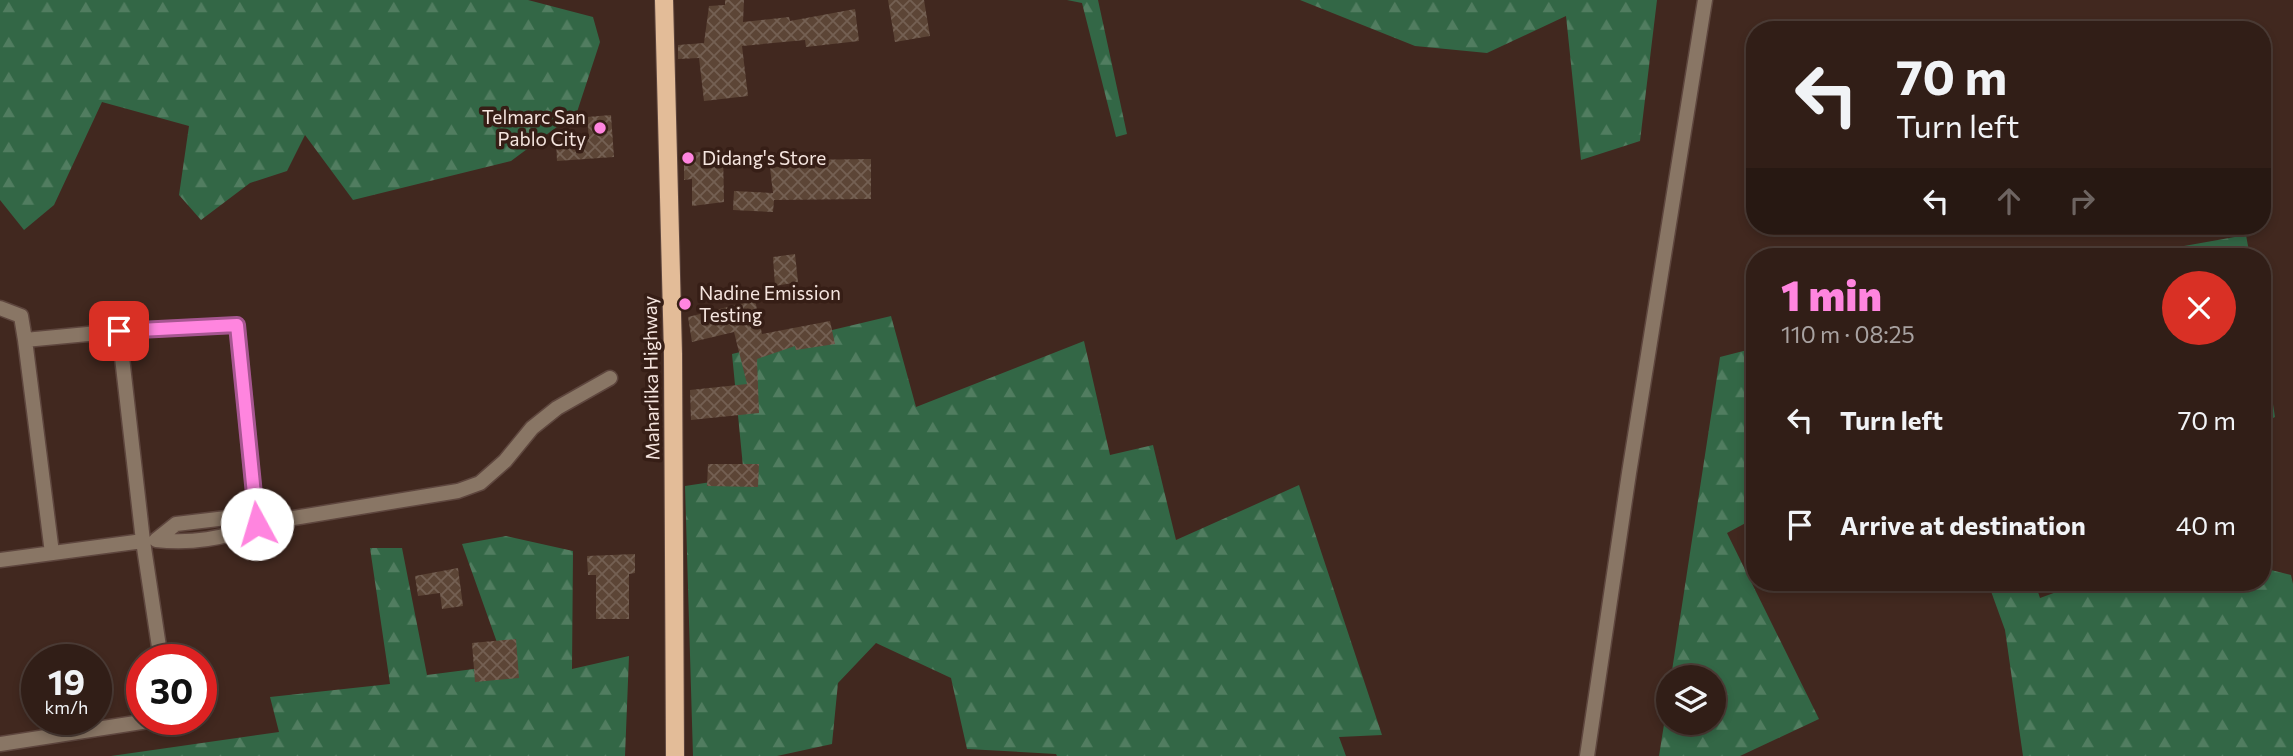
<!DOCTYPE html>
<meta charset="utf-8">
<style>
:root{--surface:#311e17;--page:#392720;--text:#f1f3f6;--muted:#a8a2a1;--line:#4c3c36;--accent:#ff85df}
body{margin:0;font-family:Commissioner,sans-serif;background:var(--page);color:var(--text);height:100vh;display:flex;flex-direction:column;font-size:26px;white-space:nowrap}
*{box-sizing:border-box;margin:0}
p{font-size:23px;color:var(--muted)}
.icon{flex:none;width:38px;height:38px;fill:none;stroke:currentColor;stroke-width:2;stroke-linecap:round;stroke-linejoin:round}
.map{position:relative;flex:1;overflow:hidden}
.panel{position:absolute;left:1746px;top:248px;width:525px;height:343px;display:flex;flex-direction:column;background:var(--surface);border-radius:28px;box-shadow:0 4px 10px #0003,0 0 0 2px var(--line)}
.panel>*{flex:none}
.top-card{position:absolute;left:1746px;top:21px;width:525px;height:214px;border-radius:28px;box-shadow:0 4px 10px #0003,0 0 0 2px var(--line);background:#311e17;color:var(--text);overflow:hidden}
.fabs{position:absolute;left:1656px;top:665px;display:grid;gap:14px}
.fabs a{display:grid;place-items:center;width:70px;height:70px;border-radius:50%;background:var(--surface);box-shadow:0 4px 10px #0003,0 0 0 2px var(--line);font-size:35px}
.speed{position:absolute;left:21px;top:644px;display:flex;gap:14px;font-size:35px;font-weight:700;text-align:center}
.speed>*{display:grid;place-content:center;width:91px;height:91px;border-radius:50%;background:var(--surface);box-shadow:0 4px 10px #0003,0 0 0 2px var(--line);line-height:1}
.speed small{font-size:18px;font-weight:400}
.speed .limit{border:10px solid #d22;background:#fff;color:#111}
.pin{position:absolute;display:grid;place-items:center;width:60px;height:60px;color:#fff;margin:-30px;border-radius:14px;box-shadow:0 4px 10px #0006}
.me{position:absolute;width:77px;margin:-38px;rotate:354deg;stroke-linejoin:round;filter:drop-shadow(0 0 5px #0008)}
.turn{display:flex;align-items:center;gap:24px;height:147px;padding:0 35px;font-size:32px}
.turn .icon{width:91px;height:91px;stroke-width:2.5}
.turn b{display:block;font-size:49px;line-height:60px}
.lanes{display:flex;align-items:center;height:66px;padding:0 35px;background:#0003;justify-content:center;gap:35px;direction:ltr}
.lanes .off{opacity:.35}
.round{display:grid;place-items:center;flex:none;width:74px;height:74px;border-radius:37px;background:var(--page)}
.head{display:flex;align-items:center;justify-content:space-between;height:119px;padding:0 35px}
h1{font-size:42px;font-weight:800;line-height:52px;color:var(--accent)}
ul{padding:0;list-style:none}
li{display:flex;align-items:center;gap:21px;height:105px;padding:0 35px}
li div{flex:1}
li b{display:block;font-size:26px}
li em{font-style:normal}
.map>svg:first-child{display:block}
</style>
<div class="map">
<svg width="2293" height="756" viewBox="0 0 2293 756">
<defs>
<pattern id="forest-firs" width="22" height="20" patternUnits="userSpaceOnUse" patternTransform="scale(1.75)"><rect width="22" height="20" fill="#336746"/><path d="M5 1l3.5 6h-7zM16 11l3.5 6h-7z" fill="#517d60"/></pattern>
<pattern id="building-cross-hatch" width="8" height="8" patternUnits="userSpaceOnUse" patternTransform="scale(1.75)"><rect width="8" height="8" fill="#5c4536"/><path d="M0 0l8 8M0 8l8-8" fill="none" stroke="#746053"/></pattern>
</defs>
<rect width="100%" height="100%" fill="#41281f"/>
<!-- forest -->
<path fill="url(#forest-firs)" d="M 0,0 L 528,0 L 593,17 L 600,42 L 577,112 L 511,161 L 353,200 L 305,135 L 287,171 L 250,183 L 201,220 L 179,195 L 189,126 L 102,102 L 54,205 L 24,230 L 0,200 Z
M 1067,0 L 1098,0 L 1127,134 L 1116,137 L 1082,3 Z
M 1300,0 L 1657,0 L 1640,141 L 1581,160 L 1566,16 L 1487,53 L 1415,46 Z
M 2246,235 L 2250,257 L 2122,257 Z
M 891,316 L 916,407 L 1084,341 L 1110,455 L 1153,445 L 1176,540 L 1299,485 L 1382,735 L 1339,737 L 1346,756 L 1057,756 L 1056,754 L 967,749 L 951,678 L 876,643 L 838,683 L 832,744 L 777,756 L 693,756 L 685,486 L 744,477 L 732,354 Z
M 2263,340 L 2275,417 L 2263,423 Z
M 1755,348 L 1755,518 L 1727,533 L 1819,719 L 1740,756 L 1659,756 L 1668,699 L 1668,723 L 1713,723 L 1713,677 L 1671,677 L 1720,357 Z
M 506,536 L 573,551 L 572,669 L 629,656 L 625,756 L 111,756 L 279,732 L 270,697 L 390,684 L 370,548 L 402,548 L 427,675 L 505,665 L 462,544 Z
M 2263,568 L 2291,575 L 2293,584 L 2293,756 L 2023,756 L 2005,630 L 1988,583 L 2035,583 L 2040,598 L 2081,583 L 2263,583 Z"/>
<!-- building -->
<path fill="url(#building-cross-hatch)" d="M 725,0 L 744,0 L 743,22 L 789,17 L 790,21 L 855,9 L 859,41 L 806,47 L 805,40 L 742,46 L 748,96 L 704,101 L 699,58 L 678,59 L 678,45 L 704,43 L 709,6 L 725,5 Z
M 888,0 L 924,0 L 930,36 L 895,42 Z
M 611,115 L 614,157 L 557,161 L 556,141 L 589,139 L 587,117 Z
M 723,151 L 724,202 L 692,206 L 692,179 L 684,180 L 684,153 Z
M 871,159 L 871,199 L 774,200 L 773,212 L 733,210 L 734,191 L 773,193 L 770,168 L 799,164 L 799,160 Z
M 795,254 L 798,282 L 775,286 L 773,257 Z
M 755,300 L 762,334 L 830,321 L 835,344 L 796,350 L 795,346 L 757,359 L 759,413 L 691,420 L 690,390 L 747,384 L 734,332 L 692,342 L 688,317 Z
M 708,464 L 759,464 L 758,487 L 707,486 Z
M 635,554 L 635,573 L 629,574 L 629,619 L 596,619 L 596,575 L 588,575 L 587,556 Z
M 458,568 L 463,606 L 442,609 L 440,593 L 418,596 L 415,576 Z
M 516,639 L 519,678 L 475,682 L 472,643 Z"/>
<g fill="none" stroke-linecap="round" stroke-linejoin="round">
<defs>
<path id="minor" d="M 0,308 L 21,316 L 25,340 L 119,331 L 237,325 L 257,524
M 119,331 L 143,541 L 161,660
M 25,340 L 52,553
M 156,540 C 189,544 226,539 257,524 L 458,491 L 480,483 L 505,461 L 532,428 L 557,408 L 610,378
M 156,540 L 176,524 L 235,517 L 257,524
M 0,560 L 143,541
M 0,744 L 161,719
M 1587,756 L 1629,473 L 1705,0"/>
<path id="primary" d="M 664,0 L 673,354 L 675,756"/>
</defs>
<!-- minor casing -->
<use href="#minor" stroke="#5e463e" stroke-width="17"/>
<!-- primary casing -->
<use href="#primary" stroke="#5e463e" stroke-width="20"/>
<!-- minor -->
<use href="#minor" stroke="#897665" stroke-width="14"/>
<!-- primary -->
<use href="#primary" stroke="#e3bc98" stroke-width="18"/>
</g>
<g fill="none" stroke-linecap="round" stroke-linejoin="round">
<defs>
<path id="route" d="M 119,331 L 237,325 L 257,524"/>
</defs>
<!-- route casing -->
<use href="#route" stroke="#a65691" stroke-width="18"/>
<!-- route -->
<use href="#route" stroke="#ff85df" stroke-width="12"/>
</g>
<!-- markers -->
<g fill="#ff85df" stroke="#361e16" stroke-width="2.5">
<circle cx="600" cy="128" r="7"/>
<circle cx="688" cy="158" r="7"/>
<circle cx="685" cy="304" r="7"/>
</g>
<g text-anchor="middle" stroke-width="7" stroke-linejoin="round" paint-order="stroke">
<!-- poi labels -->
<g font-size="19" fill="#f5e5df" stroke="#361e16" text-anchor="start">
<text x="586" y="124" text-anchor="end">Telmarc San<tspan x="586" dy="22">Pablo City</tspan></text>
<text x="702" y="165">Didang's Store</text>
<text x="699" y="300">Nadine Emission<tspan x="699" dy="22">Testing</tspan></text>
</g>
<!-- street labels -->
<g font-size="19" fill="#f5e5df" stroke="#361e16">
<text transform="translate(651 378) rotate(-91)" y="7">Maharlika Highway</text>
</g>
</g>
</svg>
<div class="fabs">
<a><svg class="icon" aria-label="layers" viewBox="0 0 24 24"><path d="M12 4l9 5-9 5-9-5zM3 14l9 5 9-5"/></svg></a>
</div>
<div class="speed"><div>19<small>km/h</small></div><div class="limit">30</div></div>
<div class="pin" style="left:119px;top:331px;background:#d93025"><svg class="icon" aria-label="arrive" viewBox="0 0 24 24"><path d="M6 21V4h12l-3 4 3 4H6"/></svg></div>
<svg class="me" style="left:257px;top:524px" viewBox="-20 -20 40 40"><circle r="19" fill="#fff"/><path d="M0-13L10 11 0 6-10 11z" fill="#ff85df"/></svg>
<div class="top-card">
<div class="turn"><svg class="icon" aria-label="left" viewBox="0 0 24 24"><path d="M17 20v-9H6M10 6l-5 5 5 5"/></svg><div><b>70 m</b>Turn left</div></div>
<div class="lanes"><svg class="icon" aria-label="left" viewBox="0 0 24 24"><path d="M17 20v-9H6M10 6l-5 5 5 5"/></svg><svg class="icon off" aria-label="ahead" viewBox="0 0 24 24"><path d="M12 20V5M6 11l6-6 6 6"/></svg><svg class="icon off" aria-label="right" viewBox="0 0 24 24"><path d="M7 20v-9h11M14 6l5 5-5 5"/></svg></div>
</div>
<section class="panel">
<div class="head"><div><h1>1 min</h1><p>110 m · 08:25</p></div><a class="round" style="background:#d93025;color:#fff"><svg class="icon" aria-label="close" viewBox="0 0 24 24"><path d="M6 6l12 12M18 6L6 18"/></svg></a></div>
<ul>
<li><svg class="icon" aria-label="left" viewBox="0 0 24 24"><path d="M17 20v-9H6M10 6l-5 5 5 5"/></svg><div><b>Turn left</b></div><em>70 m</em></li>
<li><svg class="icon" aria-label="arrive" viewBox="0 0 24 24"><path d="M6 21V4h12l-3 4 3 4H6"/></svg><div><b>Arrive at destination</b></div><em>40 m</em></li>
</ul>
</section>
</div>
